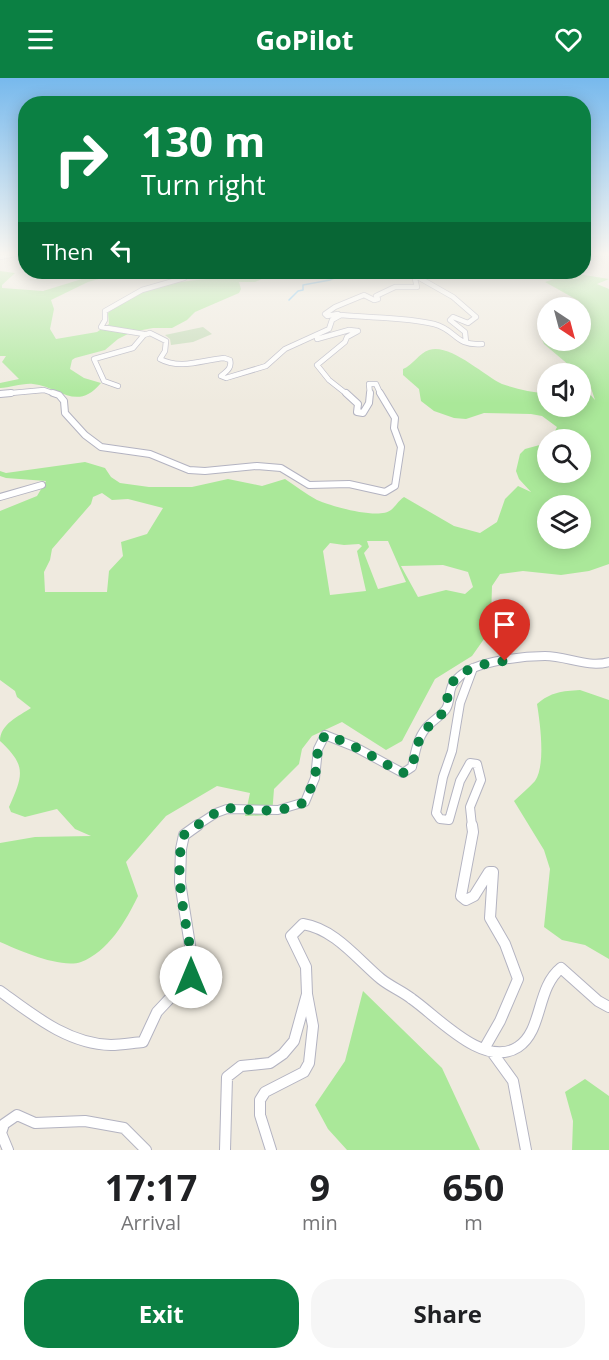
<!DOCTYPE html>
<style>
:root{--surface:#fff;--page:#f6f6f6;--text:#202124;--muted:#757577;--accent:#0b8043}
body{margin:0;font-family:"Open Sans",sans-serif;background:var(--page);color:var(--text);height:100vh;display:flex;flex-direction:column;font-size:22px;white-space:nowrap}
*{box-sizing:border-box;margin:0}
p{font-size:20px;color:var(--muted)}
.icon{flex:none;width:33px;height:33px;fill:none;stroke:currentColor;stroke-width:2;stroke-linecap:round;stroke-linejoin:round}
.map{position:relative;height:1072px;overflow:hidden}
.sheet{display:flex;flex-direction:column;background:var(--surface);flex:1}
.sheet>*{flex:none}
.hud{position:absolute;left:18px;top:18px;width:573px;height:183px;border-radius:24px;box-shadow:0 3px 15px #0003;background:#0b8043;color:#fff;overflow:hidden}
.needle{width:39px;rotate:144deg}
.controls{position:absolute;left:537px;top:219px;display:grid;gap:12px}
.controls a{display:grid;place-items:center;width:54px;height:54px;border-radius:50%;background:var(--surface);box-shadow:0 3px 15px #0003;font-size:30px}
.pin{position:absolute;display:grid;place-items:center;width:51px;height:51px;color:#fff;margin:-62px -26px;border-radius:50% 50% 50% 0;rotate:-45deg;box-shadow:0 0 6px #0007}
.pin .icon{rotate:45deg}
.me{position:absolute;width:66px;margin:-33px;rotate:0deg;stroke-linejoin:round;filter:drop-shadow(0 0 4px #0008)}
.turn{display:flex;align-items:center;gap:21px;height:126px;padding:0 24px;font-size:27px}
.turn .icon{width:78px;height:78px;stroke-width:2.5}
.turn b{display:block;font-size:42px;line-height:51px}
.then{display:flex;align-items:center;height:57px;padding:0 24px;background:#0003;gap:12px;font-size:22px}
.eta{display:flex;justify-content:space-evenly;align-items:center;height:102px;text-align:center}
.eta b{font-size:36px;font-weight:700;line-height:42px}
.primary-button{display:flex;gap:12px;margin-top:auto;padding:12px 24px}
.primary-button a{flex:1;height:69px;border-radius:24px;background:var(--accent);color:#fff;font-size:24px;font-weight:700;line-height:69px;text-align:center}
.primary-button a+a{background:var(--page);color:var(--text)}
header{display:flex;justify-content:space-between;align-items:center;height:78px;padding:0 24px;background:var(--accent);color:#fff;font-size:27px;font-weight:700}
.map>svg:first-child{display:block}
</style>
<header><svg class="icon" aria-label="menu" viewBox="0 0 24 24"><path d="M4 6h16M4 12h16M4 18h16"/></svg>GoPilot<svg class="icon" aria-label="heart" viewBox="0 0 24 24"><path d="M12 20l-8-8c-3-5 5-10 8-4 3-6 11-1 8 4z"/></svg></header>
<div class="map">
<svg width="609" height="1072" viewBox="0 0 609 1072">
<rect width="100%" height="100%" fill="#efeadf"/>
<!-- green -->
<path fill="#aae899" fill-rule="evenodd" d="M 0,193 L 15,195 L 2,207 L 2,210 L 43,213 L 95,197 L 124,194 L 88,204 L 51,222 L 54,231 L 50,251 L 56,261 L 97,254 L 109,246 L 108,235 C 112,232 114,228 118,226 C 147,205 190,203 224,199 L 227,194 L 278,194 L 255,204 L 239,204 L 241,211 L 239,215 L 195,234 L 187,242 L 172,250 L 153,250 L 132,254 L 118,261 L 105,272 L 75,280 L 72,282 L 70,291 L 84,300 L 101,305 C 77,334 60,309 33,306 C 22,305 10,310 0,310 L 0,305 L 19,301 L 2,284 L 6,278 L 0,278 Z
M 572,195 L 609,201 L 597,206 L 609,211 L 609,486 L 589,493 L 561,497 L 523,493 L 500,496 L 492,508 L 491,541 L 484,561 L 472,578 L 435,601 L 402,663 L 386,672 L 342,644 L 312,658 L 302,671 L 299,686 L 274,711 L 272,737 L 245,738 L 250,715 L 217,708 L 166,738 L 126,784 L 138,818 C 126,843 108,874 81,884 C 61,891 18,872 0,864 L 0,765 L 35,759 L 91,758 L 75,751 L 57,731 L 25,739 L 11,734 L 9,729 C 23,697 27,688 0,663 C 0,646 19,638 31,630 L 17,619 L 15,613 L 0,602 L 0,433 L 37,418 L 46,403 L 6,400 L 0,398 L 0,393 L 6,395 L 85,384 L 105,390 L 111,399 L 120,405 L 149,409 L 192,409 L 228,401 L 262,408 L 285,401 C 296,408 306,416 317,422 C 330,428 379,442 391,432 C 396,428 398,423 404,419 L 454,448 L 480,455 L 497,444 L 505,421 L 518,408 L 531,414 L 519,401 L 516,393 L 520,376 L 525,371 L 547,365 L 548,394 L 580,394 L 580,362 L 551,361 L 557,349 L 542,338 L 531,336 L 484,335 L 466,341 L 454,340 L 434,333 L 421,323 L 419,311 L 403,297 L 403,291 C 413,287 419,275 429,272 C 450,265 483,297 502,306 C 517,311 532,315 547,315 L 548,328 L 580,328 L 581,311 L 588,314 L 595,322 L 589,304 L 544,266 L 538,252 L 547,252 L 548,262 L 580,262 L 581,233 L 585,231 L 579,223 L 545,204 ZM 102,415 L 112,422 L 128,421 L 163,430 L 147,456 L 121,464 L 123,478 L 109,493 L 107,514 L 45,514 L 44,494 L 50,482 L 52,471 L 91,426 L 93,419 ZM 548,428 L 580,428 L 580,460 L 548,460 ZM 367,463 L 388,463 L 406,504 L 378,511 L 364,475 L 369,469 ZM 330,465 L 344,467 L 359,466 L 362,468 L 357,473 L 366,513 L 330,517 L 323,473 ZM 443,487 L 468,494 L 473,509 L 465,516 L 446,512 L 418,519 L 401,488 Z
M 580,612 L 609,622 L 609,881 L 585,867 L 562,862 L 544,849 L 550,791 L 544,772 L 514,723 C 521,716 529,710 535,703 C 546,687 540,645 537,626 C 551,614 562,613 580,612 Z
M 363,913 L 442,990 L 480,1072 L 347,1072 L 328,1051 L 315,1027 L 345,983 Z
M 585,1001 L 609,1018 L 609,1072 L 572,1072 L 573,1043 L 565,1014 Z"/>
<!-- cemetery -->
<path fill="#c2dab5" d="M 203,249 L 212,256 L 193,264 L 171,267 L 170,261 L 165,257 Z"/>
<g fill="none" stroke-linecap="round" stroke-linejoin="round">
<!-- stream -->
<path stroke="#6ec0f5" stroke-width="1.5" d="M 289,222 L 298,213 L 303,212 L 303,207 L 330,202 L 347,194"/>
<defs>
<path id="minor-far3" d="M 0,179 L 20,175
M 409,194 L 453,219 L 476,239 L 468,245 L 453,239 L 450,242 L 465,254 L 466,264
M 338,236 L 327,238 L 325,236 L 335,229 L 364,217 L 374,222 L 378,221 L 376,218 L 395,209 L 417,209 L 414,197
M 144,256 L 101,249 L 105,242 L 105,233 L 142,212 L 184,200 L 181,194
M 317,261 L 349,252 L 358,253
M 118,308 L 104,303 L 94,281 L 133,270 L 144,257 L 150,255 L 166,263 L 165,273 L 160,281 C 180,292 203,282 224,280 L 230,282 C 232,290 227,293 221,298 L 226,300 L 266,288 L 285,271 L 329,251 L 332,242 L 341,237 C 369,240 407,239 434,246 C 457,252 454,268 482,266
M 0,316 L 44,312 L 58,317
M 348,317 L 329,302 L 317,287 L 345,264 L 347,259 L 358,253
M 370,317 L 369,306 L 376,306 L 381,317"/>
<path id="minor-far2" d="M 53,315 L 59,317 L 64,323 L 65,335 L 85,357 L 101,369 L 150,376 L 189,392 L 205,393 L 257,388 L 281,390 L 309,407 L 349,406 L 385,414 L 395,408 L 401,369 L 394,350 L 395,340 L 380,315
M 346,315 L 358,326 L 357,334 L 363,335 L 369,325 L 370,315
M 0,316 L 11,315
M 0,419 L 42,407"/>
<path id="minor-far1" d="M 196,748 L 216,735 L 227,731 L 278,732 L 305,724 L 315,700 L 318,671 L 325,657 L 355,669 L 403,695 L 412,689 C 415,676 417,661 426,650 C 432,643 440,639 446,631 C 453,619 445,611 460,598 C 477,583 523,578 545,578 C 567,578 587,590 609,584
M 472,748 L 470,729 L 481,702 L 477,686 L 470,685 L 460,703 L 449,742 L 440,741 L 436,735 L 443,699 L 452,673 L 460,625 L 473,590"/>
<path id="minor" d="M 472,747 L 473,754 L 461,818 L 466,822 L 474,818 L 489,794 L 493,794
M 0,913 C 33,937 68,966 111,967 C 121,967 132,965 143,964 L 157,934 L 187,902 L 193,886 L 180,804 L 181,771 L 184,757 L 198,747
M 484,971 L 500,943 L 518,901 L 505,866 L 490,840 L 493,794
M 492,974 L 513,1003 L 526,1072
M 8,1072 L 1,1055 L 4,1046 L 17,1037 L 35,1045 L 85,1043 L 124,1050 L 146,1072
M 225,1072 L 227,999 L 241,988 L 270,985 L 283,976 L 294,963 L 307,916
M 271,1072 L 260,1037 L 260,1022 L 265,1014 L 304,994 L 309,985 L 313,948 L 307,916 L 306,889 L 291,858 L 303,846 C 335,851 358,882 381,901 C 391,909 402,913 412,921 C 438,939 484,991 518,969 C 543,953 536,910 561,890 L 598,923 L 609,929"/>
</defs>
<!-- minor-far3 casing -->
<use href="#minor-far3" stroke="#b3b3c1" stroke-width="6"/>
<!-- minor-far2 casing -->
<use href="#minor-far2" stroke="#b3b3c1" stroke-width="8"/>
<!-- minor-far1 casing -->
<use href="#minor-far1" stroke="#b3b3c1" stroke-width="10"/>
<!-- minor casing -->
<use href="#minor" stroke="#b3b3c1" stroke-width="12"/>
<!-- minor-far3 -->
<use href="#minor-far3" stroke="#fff" stroke-width="4.5"/>
<!-- minor-far2 -->
<use href="#minor-far2" stroke="#fff" stroke-width="6"/>
<!-- minor-far1 -->
<use href="#minor-far1" stroke="#fff" stroke-width="8"/>
<!-- minor -->
<use href="#minor" stroke="#fff" stroke-width="10"/>
</g>
<!-- sky -->
<linearGradient id="sky" x2="0" y2="1"><stop stop-color="#77b9ed"/><stop offset="0.54" stop-color="#f8f6f1"/><stop offset="1" stop-color="#f8f6f1" stop-opacity="0"/></linearGradient>
<rect width="609" height="325" fill="url(#sky)"/>
<g fill="none" stroke-linecap="round" stroke-linejoin="round">
<!-- route -->
<path stroke="#0b8043" stroke-width="10" stroke-dasharray="0 18" d="M 191,899 L 193,886 C 187,848 172,793 184,757 C 197,749 213,733 227,731 C 234,729 243,731 250,732 C 270,733 287,733 305,724 L 315,700 L 318,671 L 325,657 C 352,664 378,683 403,695 L 412,688 C 416,675 417,660 427,650 C 433,644 439,640 444,633 C 449,626 446,619 449,611 C 457,590 486,585 505,583"/>
</g>
</svg>
<div class="controls">
<a><svg class="needle" viewBox="-14 -14 28 28"><path d="M0-13l5 13h-10z" fill="#e53935"/><path d="M0 13l5-13h-10z" fill="#757577"/></svg></a>
<a><svg class="icon" aria-label="sound" viewBox="0 0 24 24"><path d="M4 9h4l5-4v14l-5-4H4zM17 9q2 3 0 6"/></svg></a>
<a><svg class="icon" aria-label="search" viewBox="0 0 24 24"><circle cx="10" cy="10" r="6"/><path d="M15 15l6 6"/></svg></a>
<a><svg class="icon" aria-label="layers" viewBox="0 0 24 24"><path d="M12 4l9 5-9 5-9-5zM3 14l9 5 9-5"/></svg></a>
</div>
<div class="pin" style="left:505px;top:583px;background:#d93025"><svg class="icon" aria-label="arrive" viewBox="0 0 24 24"><path d="M6 21V4h12l-3 4 3 4H6"/></svg></div>
<svg class="me" style="left:191px;top:899px" viewBox="-20 -20 40 40"><circle r="19" fill="#fff"/><path d="M0-13L10 11 0 6-10 11z" fill="#0b8043"/></svg>
<div class="hud">
<div class="turn"><svg class="icon" aria-label="right" viewBox="0 0 24 24"><path d="M7 20v-9h11M14 6l5 5-5 5"/></svg><div><b>130 m</b>Turn right</div></div>
<div class="then">Then<svg class="icon" aria-label="left" viewBox="0 0 24 24"><path d="M17 20v-9H6M10 6l-5 5 5 5"/></svg></div>
</div>
</div>
<section class="sheet">
<div class="eta">
<div><b>17:17</b><p>Arrival</p></div>
<div><b>9</b><p>min</p></div>
<div><b>650</b><p>m</p></div>
</div>
<div class="primary-button"><a>Exit</a><a>Share</a></div>
</section>
